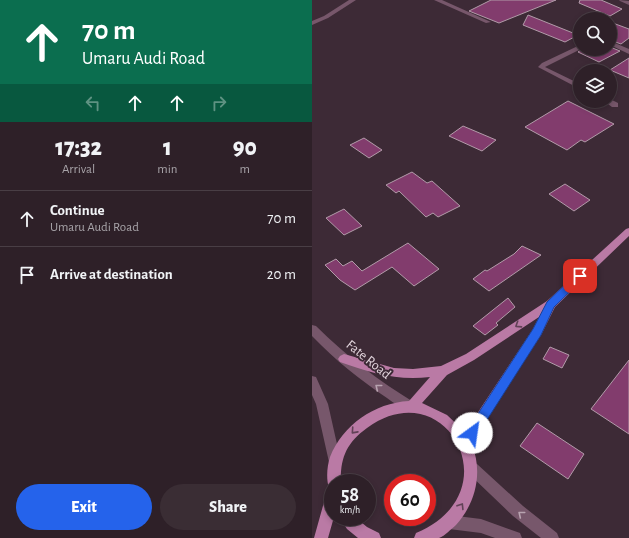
<!DOCTYPE html>
<style>
:root{--surface:#2e2028;--page:#3a2d34;--text:#f1f3f6;--muted:#a7a3a8;--line:#493e45;--accent:#2563eb}
body{margin:0;font-family:"Alegreya Sans",sans-serif;background:var(--page);color:var(--text);height:100vh;display:flex;flex-direction:column;font-size:15px;white-space:nowrap}
*{box-sizing:border-box;margin:0}
p{font-size:13px;color:var(--muted)}
.icon{flex:none;width:22px;height:22px;fill:none;stroke:currentColor;stroke-width:2;stroke-linecap:round;stroke-linejoin:round}
.map{position:relative;flex:1;overflow:hidden}
.sheet{display:flex;flex-direction:column;background:var(--surface);width:312px}
.sheet>*{flex:none}
.guide{background:#0b6e4f;color:#fff;overflow:hidden}
.tools{position:absolute;left:261px;top:12px;display:grid;gap:8px}
.tools a{display:grid;place-items:center;width:44px;height:44px;border-radius:50%;background:var(--surface);box-shadow:0 2px 6px #0003,0 0 0 1px var(--line);font-size:20px}
.speed{position:absolute;left:12px;top:474px;display:flex;gap:8px;font-size:20px;font-weight:700;text-align:center}
.speed>*{display:grid;place-content:center;width:52px;height:52px;border-radius:50%;background:var(--surface);box-shadow:0 2px 6px #0003,0 0 0 1px var(--line);line-height:1}
.speed small{font-size:10px;font-weight:400}
.speed .limit{border:6px solid #d22;background:#fff;color:#111}
.pin{position:absolute;display:grid;place-items:center;width:34px;height:34px;color:#fff;margin:-17px;border-radius:8px;box-shadow:0 2px 6px #0006}
.me{position:absolute;width:44px;margin:-22px;rotate:31deg;stroke-linejoin:round;filter:drop-shadow(0 0 3px #0008)}
.turn{display:flex;align-items:center;gap:14px;height:84px;padding:0 16px;font-size:18px}
.turn .icon{width:52px;height:52px;stroke-width:2.5}
.turn b{display:block;font-size:28px;line-height:34px}
.lanes{display:flex;align-items:center;height:38px;padding:0 16px;background:#0003;justify-content:center;gap:20px;direction:ltr}
.lanes .off{opacity:.35}
.eta{display:flex;justify-content:space-evenly;align-items:center;height:68px;text-align:center}
.eta b{font-size:24px;font-weight:800;line-height:28px}
.cta{display:flex;gap:8px;margin-top:auto;padding:8px 16px}
.cta a{flex:1;height:46px;border-radius:24px;background:var(--accent);color:#fff;font-size:16px;font-weight:800;line-height:46px;text-align:center}
.cta a+a{background:var(--page);color:var(--text)}
ul{padding:0;list-style:none}
li{display:flex;align-items:center;gap:12px;height:56px;padding:0 16px;border-top:1px solid var(--line)}
li div{flex:1}
li b{display:block;font-size:15px}
li em{font-style:normal}
main{display:flex;flex:1;min-height:0}
.map>svg:first-child{display:block}
</style>
<main>
<section class="sheet">
<div class="guide">
<div class="turn"><svg class="icon" aria-label="ahead" viewBox="0 0 24 24"><path d="M12 20V5M6 11l6-6 6 6"/></svg><div><b>70 m</b>Umaru Audi Road</div></div>
<div class="lanes"><svg class="icon off" aria-label="left" viewBox="0 0 24 24"><path d="M17 20v-9H6M10 6l-5 5 5 5"/></svg><svg class="icon" aria-label="ahead" viewBox="0 0 24 24"><path d="M12 20V5M6 11l6-6 6 6"/></svg><svg class="icon" aria-label="ahead" viewBox="0 0 24 24"><path d="M12 20V5M6 11l6-6 6 6"/></svg><svg class="icon off" aria-label="right" viewBox="0 0 24 24"><path d="M7 20v-9h11M14 6l5 5-5 5"/></svg></div>
</div>
<div class="eta">
<div><b>17:32</b><p>Arrival</p></div>
<div><b>1</b><p>min</p></div>
<div><b>90</b><p>m</p></div>
</div>
<ul>
<li><svg class="icon" aria-label="ahead" viewBox="0 0 24 24"><path d="M12 20V5M6 11l6-6 6 6"/></svg><div><b>Continue</b><p>Umaru Audi Road</p></div><em>70 m</em></li>
<li><svg class="icon" aria-label="arrive" viewBox="0 0 24 24"><path d="M6 21V4h12l-3 4 3 4H6"/></svg><div><b>Arrive at destination</b></div><em>20 m</em></li>
</ul>
<div class="cta"><a>Exit</a><a>Share</a></div>
</section>
<div class="map">
<svg width="317" height="538" viewBox="0 0 317 538">
<rect width="100%" height="100%" fill="#3d2a36"/>
<!-- building -->
<path fill="#823c6d" stroke="#b29ba9" d="M 179,0 L 244,0 L 187,23 L 157,11 Z
M 268,0 L 289,0 L 310,9 L 298,16 L 267,3 Z
M 216,15 L 266,35 L 253,42 L 211,25 Z
M 298,22 L 317,29 L 317,38 L 309,44 L 298,40 Z
M 298,47 L 308,51 L 287,62 L 266,52 L 270,49 L 298,49 Z
M 317,58 L 317,78 L 298,70 Z
M 256,101 L 302,124 L 273,142 L 269,140 L 255,150 L 213,127 Z
M 151,126 L 184,140 L 170,151 L 137,136 Z
M 52,138 L 70,150 L 57,158 L 38,145 Z
M 100,172 L 115,183 L 120,181 L 148,206 L 126,217 L 121,213 L 114,217 L 87,191 L 84,193 L 74,185 Z
M 253,184 L 278,200 L 262,211 L 237,194 Z
M 32,209 L 50,226 L 32,235 L 14,218 Z
M 96,243 L 127,269 L 102,286 L 80,267 L 43,290 L 28,280 L 13,265 L 24,259 L 31,266 L 40,261 L 50,271 Z
M 210,246 L 229,255 L 177,291 L 161,279 L 173,270 L 175,271 L 202,254 Z
M 196,298 L 203,307 L 184,323 L 186,325 L 173,335 L 161,326 Z
M 238,347 L 257,355 L 250,368 L 231,359 Z
M 317,360 L 317,434 L 279,409 Z
M 225,423 L 272,454 L 256,479 L 208,446 Z"/>
<g fill="none" stroke-linecap="round" stroke-linejoin="round">
<!-- minor -->
<path fill="#77576b" fill-rule="evenodd" d="M 37,0 L 44,0 L 16,18 L 0,25 L 0,21 L 12,16 Z
M 122,0 L 130,0 L 179,22 L 174,23 Z
M 307,0 L 317,1 L 317,5 L 308,1 Z
M 298,41 L 317,49 L 317,54 L 298,45 Z
M 268,45 L 269,49 L 233,67 L 268,84 L 268,89 L 226,67 L 230,63 Z
M 298,99 L 306,103 L 306,107 L 300,107 L 292,101 L 298,101 Z
M 0,325 L 4,326 C 34,356 67,381 103,403 L 105,407 L 103,411 L 99,412 C 90,409 82,403 75,398 C 48,380 23,360 0,336 Z
M 0,376 L 4,377 L 16,404 L 29,462 L 28,466 L 23,468 L 18,466 L 17,462 L 4,404 L 0,395 Z
M 160,462 L 165,464 L 211,506 L 245,533 L 247,538 L 229,538 L 201,516 L 155,472 L 153,468 L 155,464 Z
M 137,515 L 169,519 L 208,533 L 210,538 L 183,538 L 169,533 L 137,529 L 132,527 L 130,522 L 132,517 Z"/>
<!-- major -->
<path fill="#ba7aa5" fill-rule="evenodd" d="M 317,228 L 317,236 L 243,307 L 229,335 L 169,427 L 160,445 C 171,472 164,503 144,525 C 139,529 133,536 127,538 C 120,538 109,538 102,538 L 104,533 C 201,493 134,370 55,428 C 34,443 28,459 29,483 L 21,483 L 22,517 L 16,538 L 2,538 L 14,495 L 16,490 L 20,489 L 17,488 C 14,479 15,466 18,457 C 31,425 62,403 97,401 L 118,377 C 85,381 59,373 28,362 L 26,359 L 28,356 L 32,354 L 82,368 L 101,369 L 129,366 L 154,354 L 235,301 L 314,229 ZM 227,317 L 221,329 L 153,432 L 135,415 L 110,403 L 135,375 L 162,360 Z
M 27,517 L 43,517 L 55,527 L 67,533 L 69,538 L 46,538 L 35,529 Z"/>
</g>
<!-- one-way arrows -->
<defs><path id="oneway-chevron" d="M-2-3.5L2.5 0L-2 3.5" fill="none" stroke-width="1.6" stroke-linecap="round" stroke-linejoin="round"/></defs>
<g stroke="#624257">
<use href="#oneway-chevron" transform="translate(206 325) rotate(147)"/>
<use href="#oneway-chevron" transform="translate(42 431) rotate(132)"/>
<use href="#oneway-chevron" transform="translate(149 506) rotate(-58)"/>
</g>
<g stroke="#b8a3b0">
<use href="#oneway-chevron" transform="translate(66 387) rotate(-141)"/>
<use href="#oneway-chevron" transform="translate(209 514) rotate(-141)"/>
</g>
<!-- route -->
<path fill="#2563eb" stroke="#184099" d="M 268,273 L 272,276 L 271,279 L 242,307 L 229,335 L 164,437 L 160,438 L 156,437 L 154,433 L 156,429 L 221,329 L 235,302 L 264,274 Z"/>
<g text-anchor="middle" stroke-width="4" stroke-linejoin="round" paint-order="stroke">
<!-- street labels -->
<g font-size="14" fill="#e3d6de" stroke="#3d2a36">
<text transform="translate(57 359) rotate(39)" y="5">Fate Road</text>
</g>
</g>
</svg>
<div class="tools">
<a><svg class="icon" aria-label="search" viewBox="0 0 24 24"><circle cx="10" cy="10" r="6"/><path d="M15 15l6 6"/></svg></a>
<a><svg class="icon" aria-label="layers" viewBox="0 0 24 24"><path d="M12 4l9 5-9 5-9-5zM3 14l9 5 9-5"/></svg></a>
</div>
<div class="speed"><div>58<small>km/h</small></div><div class="limit">60</div></div>
<div class="pin" style="left:268px;top:276px;background:#d93025"><svg class="icon" aria-label="arrive" viewBox="0 0 24 24"><path d="M6 21V4h12l-3 4 3 4H6"/></svg></div>
<svg class="me" style="left:160px;top:433px" viewBox="-20 -20 40 40"><circle r="19" fill="#fff"/><path d="M0-13L10 11 0 6-10 11z" fill="#2563eb"/></svg>
</div>
</main>
